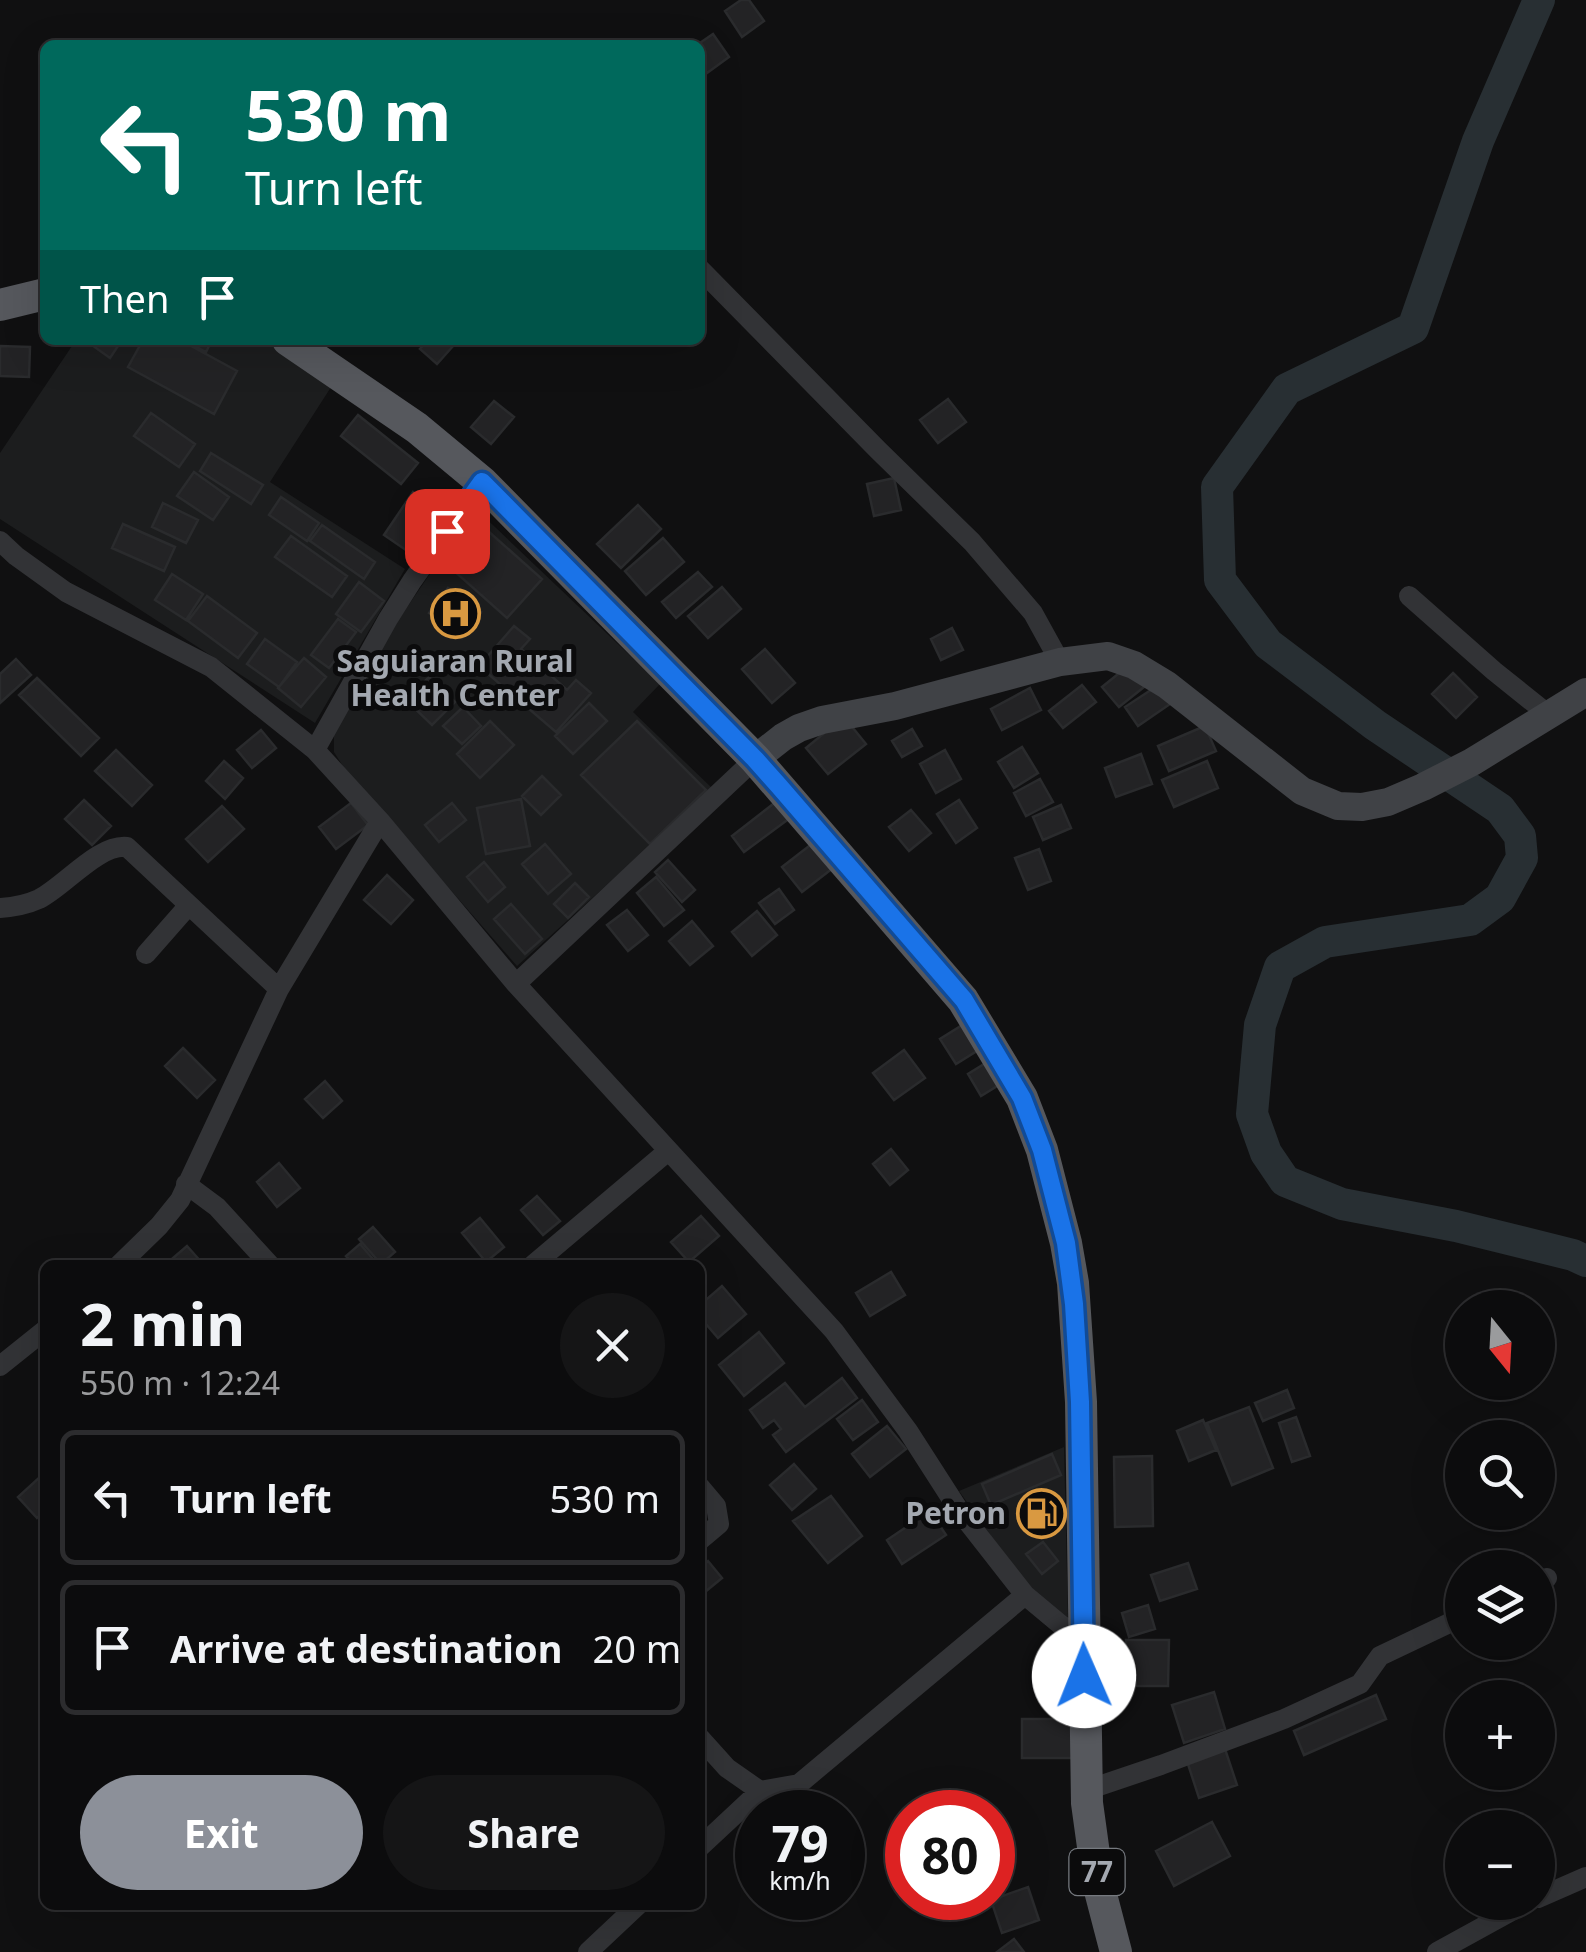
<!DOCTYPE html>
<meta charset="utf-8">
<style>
:root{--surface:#0c0c0d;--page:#151516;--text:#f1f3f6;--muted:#9a9b9d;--line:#2c2c2e;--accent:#8c9099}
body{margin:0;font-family:"Noto Sans",sans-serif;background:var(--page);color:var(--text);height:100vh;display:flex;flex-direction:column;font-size:38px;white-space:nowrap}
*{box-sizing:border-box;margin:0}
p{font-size:32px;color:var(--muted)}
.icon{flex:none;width:55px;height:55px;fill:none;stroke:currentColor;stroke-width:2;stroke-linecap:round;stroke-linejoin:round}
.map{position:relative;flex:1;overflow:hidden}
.sheet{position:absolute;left:40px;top:1260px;width:665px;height:650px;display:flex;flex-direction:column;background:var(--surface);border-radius:15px;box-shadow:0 10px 40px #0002,0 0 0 2px var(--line)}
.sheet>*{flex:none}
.banner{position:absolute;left:40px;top:40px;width:665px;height:305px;border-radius:15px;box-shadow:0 10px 40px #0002,0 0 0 2px var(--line);background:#00695c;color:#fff;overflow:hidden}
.needle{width:65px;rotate:162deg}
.tools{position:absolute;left:1445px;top:1290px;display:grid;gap:20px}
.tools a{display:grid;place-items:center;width:110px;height:110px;border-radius:50%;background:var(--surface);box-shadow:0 10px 40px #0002,0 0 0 2px var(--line);font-size:50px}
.speed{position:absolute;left:735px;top:1790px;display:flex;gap:20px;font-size:50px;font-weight:700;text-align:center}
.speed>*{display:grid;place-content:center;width:130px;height:130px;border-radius:50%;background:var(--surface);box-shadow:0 10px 40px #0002,0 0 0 2px var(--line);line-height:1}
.speed small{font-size:25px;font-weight:400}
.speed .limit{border:15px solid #d22;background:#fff;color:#111}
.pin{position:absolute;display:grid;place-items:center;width:85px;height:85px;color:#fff;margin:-42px;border-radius:20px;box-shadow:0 5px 15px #0006}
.me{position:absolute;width:110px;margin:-55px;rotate:359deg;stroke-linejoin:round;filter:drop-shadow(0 0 8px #0008)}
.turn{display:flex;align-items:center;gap:35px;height:210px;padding:0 40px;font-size:45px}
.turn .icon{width:130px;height:130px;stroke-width:2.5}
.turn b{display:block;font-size:70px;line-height:85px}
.then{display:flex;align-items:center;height:95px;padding:0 40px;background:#0003;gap:20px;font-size:38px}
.round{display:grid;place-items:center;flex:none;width:105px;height:105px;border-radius:52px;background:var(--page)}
.head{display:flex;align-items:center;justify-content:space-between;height:170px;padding:0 40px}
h1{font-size:60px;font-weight:700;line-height:75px}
.action{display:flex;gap:20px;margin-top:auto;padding:20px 40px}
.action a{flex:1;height:115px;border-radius:60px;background:var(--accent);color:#fff;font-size:40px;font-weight:700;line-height:115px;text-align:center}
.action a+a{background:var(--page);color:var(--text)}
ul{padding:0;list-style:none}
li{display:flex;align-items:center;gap:30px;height:135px;margin:0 20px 15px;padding:0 20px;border:5px solid var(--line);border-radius:15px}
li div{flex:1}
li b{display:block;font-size:38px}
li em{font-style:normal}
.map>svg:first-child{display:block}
</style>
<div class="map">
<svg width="1586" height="1952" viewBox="0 0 1586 1952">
<rect width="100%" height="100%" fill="#101011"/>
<!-- built -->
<path fill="#1c1d1e" d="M 76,340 L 265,340 L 333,384 L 270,482 L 405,569 L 315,723 L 0,519 L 0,453 Z
M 475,508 L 660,684 L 633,712 L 713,789 L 517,966 L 344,768 L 334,752 L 334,728 L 399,619 Z
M 1064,1447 L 1068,1618 L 1060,1620 L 1038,1602 L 959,1491 Z"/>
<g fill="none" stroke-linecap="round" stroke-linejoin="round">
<!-- river -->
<path stroke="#282f33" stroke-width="32" d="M 1539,0 L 1478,141 L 1413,328 L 1287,389 L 1217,487 L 1220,580 L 1268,644 L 1375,725 L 1500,809 L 1520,836 L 1522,858 L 1500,898 L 1470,920 L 1325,942 L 1280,967 L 1260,1025 L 1252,1114 L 1266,1153 L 1285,1181 L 1342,1204 L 1456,1226 L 1573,1255 L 1586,1261"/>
</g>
<!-- building -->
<path fill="#232325" stroke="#2a2b2d" stroke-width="2.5" d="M 741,0 L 749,0 L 764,21 L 742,37 L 725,11 Z
M 713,34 L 729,57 L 707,73 L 700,64 L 700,45 L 697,45 Z
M 85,340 L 122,340 L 110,358 Z
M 143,340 L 180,340 L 237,371 L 214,414 L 128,367 Z
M 184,340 L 212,340 L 206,352 Z
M 428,340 L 448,340 L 454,345 L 437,364 L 420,349 Z
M 0,346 L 30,347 L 29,377 L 0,376 Z
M 948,399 L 966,422 L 938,443 L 920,420 Z
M 494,401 L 514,417 L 491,444 L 471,427 Z
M 151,413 L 195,444 L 179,467 L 134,436 Z
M 358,415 L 418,463 L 401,484 L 341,436 Z
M 211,453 L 263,485 L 251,504 L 200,471 Z
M 194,472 L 229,497 L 213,520 L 177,496 Z
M 894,478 L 901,510 L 874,516 L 867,484 Z
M 413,492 L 435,507 L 406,550 L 384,535 Z
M 281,497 L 319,523 L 307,541 L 269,515 Z
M 163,503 L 198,520 L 186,543 L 152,527 Z
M 638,505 L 661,529 L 621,568 L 597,544 Z
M 123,524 L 175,547 L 164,571 L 112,548 Z
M 322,525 L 375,562 L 364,579 L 310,541 Z
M 488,531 L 542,579 L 507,618 L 453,570 Z
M 291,536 L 347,576 L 332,597 L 275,557 Z
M 663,538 L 684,562 L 646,595 L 625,571 Z
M 698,572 L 712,587 L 676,618 L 662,602 Z
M 172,574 L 203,594 L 186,620 L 155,600 Z
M 359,582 L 384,601 L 361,632 L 336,614 Z
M 722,587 L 741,609 L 708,638 L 688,616 Z
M 448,588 L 481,612 L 462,638 L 429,613 Z
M 207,596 L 257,633 L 238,658 L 188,621 Z
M 338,619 L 356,632 L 329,668 L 311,655 Z
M 514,626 L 530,639 L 521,649 L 567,690 L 576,680 L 591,693 L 556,732 L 479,666 Z
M 952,628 L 963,650 L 941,660 L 931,639 Z
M 265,639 L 297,662 L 279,687 L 247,664 Z
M 765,649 L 795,683 L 772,703 L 742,669 Z
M 304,658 L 326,677 L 301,707 L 278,688 Z
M 16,659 L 31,675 L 0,703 L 0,674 Z
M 1128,666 L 1144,687 L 1119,707 L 1102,687 Z
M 1453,673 L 1477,697 L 1456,718 L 1432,694 Z
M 429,677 L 455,702 L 432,725 L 406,700 Z
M 37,678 L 99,738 L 81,756 L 19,695 Z
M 1082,685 L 1096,702 L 1063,728 L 1049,711 Z
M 1157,686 L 1170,704 L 1138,726 L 1125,707 Z
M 1030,688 L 1041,710 L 1002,730 L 991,709 Z
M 589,703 L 607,721 L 573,754 L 555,736 Z
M 463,707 L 481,726 L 462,744 L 443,726 Z
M 844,717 L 866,744 L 828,774 L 806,748 Z
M 490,721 L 514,745 L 480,778 L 457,754 Z
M 637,721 L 706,790 L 650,844 L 581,775 Z
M 1205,726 L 1216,751 L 1169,771 L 1158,746 Z
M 912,729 L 922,746 L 902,757 L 892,741 Z
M 261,730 L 276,748 L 252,768 L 237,750 Z
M 1022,747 L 1038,773 L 1014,788 L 998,762 Z
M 116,750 L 152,785 L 132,806 L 95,771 Z
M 945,750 L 961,779 L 936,793 L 920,764 Z
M 1141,754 L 1152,784 L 1116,797 L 1105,768 Z
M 224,761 L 243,778 L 225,799 L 206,781 Z
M 1207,761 L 1218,788 L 1174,807 L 1162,780 Z
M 542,776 L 561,795 L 541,815 L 522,796 Z
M 1040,779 L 1053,802 L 1026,816 L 1014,793 Z
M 521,799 L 530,846 L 486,854 L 477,808 Z
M 84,800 L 111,826 L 92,845 L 65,819 Z
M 959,800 L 977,828 L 956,843 L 937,814 Z
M 777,801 L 790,818 L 744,852 L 732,836 Z
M 351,803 L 368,825 L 336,849 L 319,827 Z
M 452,803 L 466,820 L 439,842 L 425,825 Z
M 1061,805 L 1071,828 L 1043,840 L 1033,817 Z
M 222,806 L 244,829 L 208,862 L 186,839 Z
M 911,810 L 931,833 L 909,851 L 889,827 Z
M 813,843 L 833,868 L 802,892 L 782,867 Z
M 545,844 L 571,874 L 548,894 L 522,864 Z
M 1039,849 L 1051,881 L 1028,890 L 1015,858 Z
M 668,860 L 695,890 L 682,902 L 655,872 Z
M 484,862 L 505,887 L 488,902 L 467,877 Z
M 387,875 L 413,900 L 391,924 L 364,900 Z
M 656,877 L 684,910 L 664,926 L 637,893 Z
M 575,883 L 589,897 L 568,918 L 554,904 Z
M 779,889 L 794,910 L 775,924 L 759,903 Z
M 511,904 L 542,939 L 525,954 L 494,919 Z
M 627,910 L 648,935 L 628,951 L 607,925 Z
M 757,911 L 777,935 L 752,956 L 732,932 Z
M 692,921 L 713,946 L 690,965 L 669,941 Z
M 972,1019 L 988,1044 L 956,1064 L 940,1039 Z
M 183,1048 L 215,1080 L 197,1098 L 165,1066 Z
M 904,1050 L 925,1078 L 894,1100 L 873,1073 Z
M 989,1061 L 1002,1083 L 981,1096 L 968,1074 Z
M 325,1081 L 342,1101 L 323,1118 L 305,1099 Z
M 891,1149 L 908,1170 L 890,1185 L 873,1164 Z
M 279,1163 L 300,1188 L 277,1207 L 257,1182 Z
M 537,1196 L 560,1221 L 543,1235 L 521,1210 Z
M 701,1216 L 719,1236 L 689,1262 L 671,1242 Z
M 480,1218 L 504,1247 L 486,1262 L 462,1233 Z
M 373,1227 L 395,1252 L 381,1264 L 359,1239 Z
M 360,1244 L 378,1265 L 354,1265 L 346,1256 Z
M 187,1246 L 203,1264 L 165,1265 Z
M 891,1272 L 905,1295 L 870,1316 L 856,1293 Z
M 722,1286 L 746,1314 L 718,1338 L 700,1317 L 700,1305 Z
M 759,1332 L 784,1363 L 744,1396 L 719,1365 Z
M 842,1378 L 857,1398 L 786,1452 L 773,1435 L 781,1429 L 774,1420 L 763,1428 L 750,1410 L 785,1383 L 805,1407 Z
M 1287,1390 L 1294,1408 L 1263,1421 L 1255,1403 Z
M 862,1400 L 878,1422 L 853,1440 L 837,1419 Z
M 1249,1407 L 1273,1468 L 1232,1485 L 1207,1423 Z
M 1296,1417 L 1310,1456 L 1292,1462 L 1279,1423 Z
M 1203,1420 L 1216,1450 L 1189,1461 L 1177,1431 Z
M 887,1426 L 906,1449 L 870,1477 L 852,1454 Z
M 1052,1454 L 1061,1475 L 991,1505 L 982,1484 Z
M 1152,1456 L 1153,1526 L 1115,1527 L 1114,1457 Z
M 794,1464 L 816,1489 L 792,1510 L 770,1485 Z
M 40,1477 L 45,1482 L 45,1511 L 37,1518 L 18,1497 Z
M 831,1496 L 862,1536 L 828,1563 L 793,1521 Z
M 1041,1498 L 1057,1519 L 1041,1531 L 1025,1510 Z
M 930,1511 L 946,1535 L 902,1564 L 887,1540 Z
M 1043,1542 L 1058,1561 L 1042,1574 L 1026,1554 Z
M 708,1561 L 722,1578 L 700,1596 L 700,1568 Z
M 1188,1563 L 1197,1589 L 1160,1601 L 1151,1575 Z
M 1148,1605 L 1155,1629 L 1129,1637 L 1122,1613 Z
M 1126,1640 L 1169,1640 L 1168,1686 L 1126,1686 Z
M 1214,1692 L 1225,1729 L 1184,1743 L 1172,1705 Z
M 1376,1695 L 1386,1719 L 1304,1755 L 1294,1731 Z
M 1022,1719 L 1076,1719 L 1076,1758 L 1022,1758 Z
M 1225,1749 L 1237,1785 L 1199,1798 L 1187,1761 Z
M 1212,1822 L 1230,1856 L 1174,1886 L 1156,1851 Z
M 1028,1887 L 1039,1920 L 1002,1933 L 991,1900 Z
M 1014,1939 L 1024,1952 L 997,1952 Z"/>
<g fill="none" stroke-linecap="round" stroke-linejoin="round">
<!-- minor -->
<path stroke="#323336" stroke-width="20" d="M 700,269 L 878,450 L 972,542 L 1033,613 L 1060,662
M 0,541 L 16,556 L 66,592 L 211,667 L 315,750 L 380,821 L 516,984 L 834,1331 L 908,1431 L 960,1512 L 1025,1595 L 1061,1625 L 1082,1637
M 1409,596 L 1494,671 L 1549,715
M 315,750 L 388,619 L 412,581 L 482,482
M 0,908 C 14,907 26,905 39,899 C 65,886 98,844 127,847 L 279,989
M 146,954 L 189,905
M 516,984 L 755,759
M 186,1184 L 217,1207 L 270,1265
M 119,1265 L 159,1226 L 180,1200 L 279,989 L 380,821
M 533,1265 L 668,1151
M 0,1366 L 45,1330
M 700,1487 L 716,1506 L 719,1524 L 700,1540
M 1538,1582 L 1547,1578
M 700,1738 L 727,1768 L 760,1791
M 1087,1790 L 1161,1765 L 1284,1719 L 1360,1684 L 1380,1656 L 1462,1617
M 700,1847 L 760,1791 L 799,1784 L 1025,1595
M 1538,1898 L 1586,1877
M 588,1952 L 638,1905
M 1437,1952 L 1528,1902"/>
<!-- secondary -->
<path stroke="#404246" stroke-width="28" d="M 755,759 L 783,737 L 799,728 L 822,720 L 895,706 L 1060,662 L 1108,656 L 1134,665 L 1167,685 L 1302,791 L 1338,806 L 1362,807 L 1388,802 L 1423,787 L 1472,762 L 1586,692"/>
<!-- trunk -->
<path stroke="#56585d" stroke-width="32" d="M 0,305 L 45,294
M 288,340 L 417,428 L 482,482 L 755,759 L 963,1000 L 1022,1098 L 1042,1150 L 1066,1243 L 1073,1283 L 1081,1402 L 1087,1803 L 1098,1883 L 1116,1952"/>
</g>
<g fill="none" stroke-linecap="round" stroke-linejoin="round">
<defs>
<path id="route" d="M 447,531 L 482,482 L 755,759 L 779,786 L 964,1000 L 1022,1098 L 1042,1150 L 1066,1243 L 1074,1304 L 1080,1402 L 1084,1676"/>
</defs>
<!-- route casing -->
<use href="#route" stroke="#114b97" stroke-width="25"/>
<!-- route -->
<use href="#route" stroke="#1a73e8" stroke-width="18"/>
</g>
<!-- icons -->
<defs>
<symbol id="hospital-ring" viewBox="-11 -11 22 22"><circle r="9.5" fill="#0b0b0c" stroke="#d99941" stroke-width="1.5"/><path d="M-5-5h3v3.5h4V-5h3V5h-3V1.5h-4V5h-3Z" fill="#d99941"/></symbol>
<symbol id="fuel-ring" viewBox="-11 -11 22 22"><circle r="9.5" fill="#0b0b0c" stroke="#d99941" stroke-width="1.5"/><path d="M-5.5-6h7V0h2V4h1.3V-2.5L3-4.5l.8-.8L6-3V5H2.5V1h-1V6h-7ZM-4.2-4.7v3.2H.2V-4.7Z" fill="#d99941"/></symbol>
</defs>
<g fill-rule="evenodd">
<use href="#hospital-ring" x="428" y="586" width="55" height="55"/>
<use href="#fuel-ring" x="1014" y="1486" width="55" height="55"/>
</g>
<g text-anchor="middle" stroke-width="10" stroke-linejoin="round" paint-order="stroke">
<!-- shield labels -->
<rect fill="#0b0b0c" stroke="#75797f" stroke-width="2.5" x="1069.5" y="1849" width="55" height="46" rx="8"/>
<g font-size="28" font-weight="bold" fill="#a3a8b0">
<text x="1097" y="1882">77</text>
</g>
<!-- poi labels -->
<g font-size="30" font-weight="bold" fill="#a3a8b0" stroke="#0b0b0c">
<text x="455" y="672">Saguiaran Rural<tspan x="455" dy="34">Health Center</tspan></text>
<text x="1006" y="1524" text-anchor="end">Petron</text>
</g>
</g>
</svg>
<div class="tools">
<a><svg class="needle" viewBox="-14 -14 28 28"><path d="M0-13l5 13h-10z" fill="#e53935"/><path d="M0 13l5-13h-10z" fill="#9a9b9d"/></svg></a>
<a><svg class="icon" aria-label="search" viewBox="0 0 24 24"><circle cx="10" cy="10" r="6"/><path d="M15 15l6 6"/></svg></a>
<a><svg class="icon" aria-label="layers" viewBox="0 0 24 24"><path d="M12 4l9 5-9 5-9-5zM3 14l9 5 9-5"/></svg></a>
<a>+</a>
<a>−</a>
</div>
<div class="speed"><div>79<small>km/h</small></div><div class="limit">80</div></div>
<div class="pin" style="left:447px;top:531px;background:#d93025"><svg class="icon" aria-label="arrive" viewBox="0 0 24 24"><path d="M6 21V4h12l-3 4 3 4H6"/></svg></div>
<svg class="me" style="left:1084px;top:1676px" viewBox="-20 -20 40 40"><circle r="19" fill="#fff"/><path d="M0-13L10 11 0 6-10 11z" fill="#1a73e8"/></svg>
<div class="banner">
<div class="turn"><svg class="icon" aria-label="left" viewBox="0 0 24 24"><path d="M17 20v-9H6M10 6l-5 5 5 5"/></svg><div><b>530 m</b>Turn left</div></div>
<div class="then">Then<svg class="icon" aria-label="arrive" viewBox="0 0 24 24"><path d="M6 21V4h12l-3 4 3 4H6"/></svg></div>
</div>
<section class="sheet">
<div class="head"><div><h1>2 min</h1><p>550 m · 12:24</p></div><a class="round"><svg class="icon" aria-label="close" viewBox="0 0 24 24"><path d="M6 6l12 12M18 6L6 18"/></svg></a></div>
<ul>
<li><svg class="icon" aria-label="left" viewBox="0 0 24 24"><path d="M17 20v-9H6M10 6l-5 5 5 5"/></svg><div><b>Turn left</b></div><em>530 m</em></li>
<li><svg class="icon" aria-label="arrive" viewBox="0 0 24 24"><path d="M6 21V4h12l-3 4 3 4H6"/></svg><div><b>Arrive at destination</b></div><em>20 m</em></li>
</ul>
<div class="action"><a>Exit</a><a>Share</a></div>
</section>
</div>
